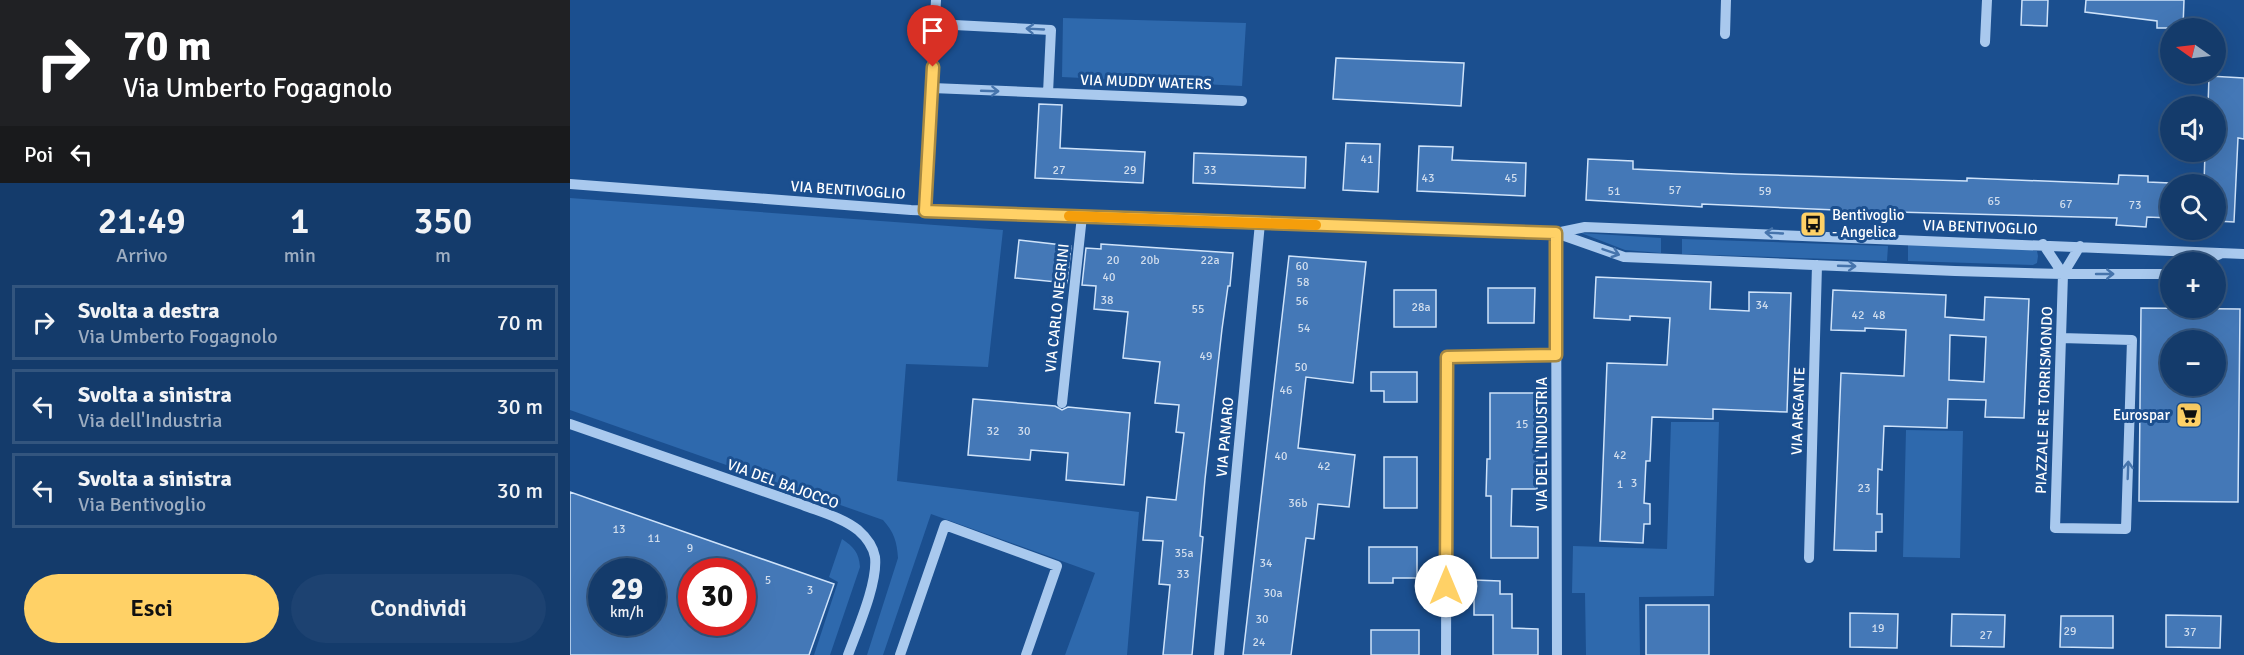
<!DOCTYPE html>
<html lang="it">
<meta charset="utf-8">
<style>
:root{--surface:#143b6b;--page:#1d4271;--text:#f1f3f6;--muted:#9dadc1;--line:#33557e;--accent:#ffd166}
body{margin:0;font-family:Signika,sans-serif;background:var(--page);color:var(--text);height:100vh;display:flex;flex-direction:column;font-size:22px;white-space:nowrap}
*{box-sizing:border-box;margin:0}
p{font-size:20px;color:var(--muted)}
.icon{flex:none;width:33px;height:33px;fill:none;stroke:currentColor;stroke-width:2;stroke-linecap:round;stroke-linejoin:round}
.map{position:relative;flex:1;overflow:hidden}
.panel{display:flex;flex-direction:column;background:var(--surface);width:570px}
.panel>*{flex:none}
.guide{background:#202124;color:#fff;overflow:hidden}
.needle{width:39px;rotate:284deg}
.fabs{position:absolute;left:1590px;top:18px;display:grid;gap:12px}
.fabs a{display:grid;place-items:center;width:66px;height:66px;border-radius:50%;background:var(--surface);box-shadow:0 6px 24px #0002,0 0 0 2px var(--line);font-size:30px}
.speed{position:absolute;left:18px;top:558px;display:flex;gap:12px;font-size:30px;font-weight:700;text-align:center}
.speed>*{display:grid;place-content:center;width:78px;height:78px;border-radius:50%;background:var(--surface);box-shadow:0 6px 24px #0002,0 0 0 2px var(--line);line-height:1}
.speed small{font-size:15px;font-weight:400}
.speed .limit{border:9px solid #d22;background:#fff;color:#111}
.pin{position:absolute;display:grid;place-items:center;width:51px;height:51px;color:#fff;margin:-62px -26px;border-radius:50% 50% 50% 0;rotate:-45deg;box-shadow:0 0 6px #0007}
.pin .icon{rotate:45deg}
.me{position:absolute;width:66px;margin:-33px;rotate:0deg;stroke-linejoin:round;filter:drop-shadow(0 0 4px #0008)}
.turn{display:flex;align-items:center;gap:21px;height:126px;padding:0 24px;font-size:27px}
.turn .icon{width:78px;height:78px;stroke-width:2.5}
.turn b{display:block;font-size:42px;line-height:51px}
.then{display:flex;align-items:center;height:57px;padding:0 24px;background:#0003;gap:12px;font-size:22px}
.eta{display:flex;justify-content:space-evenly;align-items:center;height:102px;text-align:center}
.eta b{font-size:36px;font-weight:600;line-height:42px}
.primary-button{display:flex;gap:12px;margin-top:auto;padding:12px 24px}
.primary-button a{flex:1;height:69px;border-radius:36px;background:var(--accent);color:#111;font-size:24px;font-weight:600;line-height:69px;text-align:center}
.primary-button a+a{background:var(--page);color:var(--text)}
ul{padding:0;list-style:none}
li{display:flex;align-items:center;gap:18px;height:75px;margin:0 12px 9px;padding:0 12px;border:3px solid var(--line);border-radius:0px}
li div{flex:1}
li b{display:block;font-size:22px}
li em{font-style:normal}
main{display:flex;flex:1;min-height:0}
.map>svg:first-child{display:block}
</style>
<main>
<section class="panel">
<div class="guide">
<div class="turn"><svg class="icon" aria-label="right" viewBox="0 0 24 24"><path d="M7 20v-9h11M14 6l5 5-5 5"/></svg><div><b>70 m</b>Via Umberto Fogagnolo</div></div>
<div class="then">Poi<svg class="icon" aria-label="left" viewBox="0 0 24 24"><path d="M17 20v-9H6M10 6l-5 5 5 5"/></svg></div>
</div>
<div class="eta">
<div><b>21:49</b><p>Arrivo</p></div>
<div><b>1</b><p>min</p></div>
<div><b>350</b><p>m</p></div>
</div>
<ul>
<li><svg class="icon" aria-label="right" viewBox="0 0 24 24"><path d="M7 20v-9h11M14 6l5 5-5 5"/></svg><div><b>Svolta a destra</b><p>Via Umberto Fogagnolo</p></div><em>70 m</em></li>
<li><svg class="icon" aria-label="left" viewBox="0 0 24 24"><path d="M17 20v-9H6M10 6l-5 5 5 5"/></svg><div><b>Svolta a sinistra</b><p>Via dell'Industria</p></div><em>30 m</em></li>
<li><svg class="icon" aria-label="left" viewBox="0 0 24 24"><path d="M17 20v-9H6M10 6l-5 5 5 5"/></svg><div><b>Svolta a sinistra</b><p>Via Bentivoglio</p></div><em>30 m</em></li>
</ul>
<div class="primary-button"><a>Esci</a><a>Condividi</a></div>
</section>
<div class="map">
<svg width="1674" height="655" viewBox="0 0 1674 655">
<rect width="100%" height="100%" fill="#1b4f8f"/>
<!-- green -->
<path fill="#2e69ad" d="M 493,18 L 676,23 L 672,86 L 492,77 Z
M 0,198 L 433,230 L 418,367 L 336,364 L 327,481 L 569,512 L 557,655 L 495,655 L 525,573 L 361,514 L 313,655 L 297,655 L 328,558 C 327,542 324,532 313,520 L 0,410 Z
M 1011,233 L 1091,238 L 1091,253 L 1055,250 Z
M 1112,239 L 1318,246 L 1317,261 L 1112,254 Z
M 1338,244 L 1458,249 L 1467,251 L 1468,256 L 1467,263 L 1463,265 L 1338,261 Z
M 1101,422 L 1149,422 L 1144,596 L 1069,597 L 1070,655 L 1016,655 L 1015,593 L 1002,593 L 1003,546 L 1097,549 Z
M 1336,430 L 1393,431 L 1390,558 L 1333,557 Z
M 272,539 C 284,547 289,553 290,567 L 260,655 L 244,655 L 268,582 L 259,577 Z"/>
<!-- building -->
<path fill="#4478b7" stroke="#cfe3fa" stroke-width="1.5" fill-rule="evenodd" d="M 1452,0 L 1478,0 L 1477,26 L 1451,25 Z
M 1516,0 L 1614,0 L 1613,28 L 1587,28 L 1587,21 L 1515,12 Z
M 766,58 L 894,63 L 891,106 L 763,99 Z
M 1639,76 L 1674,78 L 1674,139 L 1668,138 L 1664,222 L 1646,221 L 1646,184 L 1634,184 L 1635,152 L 1646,152 L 1646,106 L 1638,106 Z
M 469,104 L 492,105 L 490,148 L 575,152 L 573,183 L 465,178 Z
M 776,143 L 810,144 L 808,192 L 773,190 Z
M 849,146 L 883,147 L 882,160 L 956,163 L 955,196 L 847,191 Z
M 624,153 L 736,157 L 735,188 L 623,183 Z
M 1018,159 L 1063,161 L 1063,169 L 1166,174 L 1397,181 L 1397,178 L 1548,184 L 1549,175 L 1578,176 L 1578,182 L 1600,183 L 1600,218 L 1577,217 L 1576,227 L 1546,225 L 1547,218 L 1289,211 L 1132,204 L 1132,207 L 1016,200 Z
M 449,240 L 501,246 L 497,283 L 445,278 Z
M 531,244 L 663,253 L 660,286 L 658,286 L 652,329 L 635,479 L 630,536 L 633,537 L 622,655 L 593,655 L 600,585 L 589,584 L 593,541 L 573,540 L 577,497 L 606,500 L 614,433 L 606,432 L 609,405 L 585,403 L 590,362 L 553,358 L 558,312 L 524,309 L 526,286 L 512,285 L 516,248 L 531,249 Z
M 719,256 L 796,262 L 783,383 L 736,377 L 728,448 L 785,455 L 779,507 L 748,504 L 744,539 L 736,538 L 721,655 L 673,655 Z
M 1026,277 L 1141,282 L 1140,309 L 1179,311 L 1179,292 L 1221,293 L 1217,412 L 1143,409 L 1143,419 L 1082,417 L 1080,461 L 1076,461 L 1074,503 L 1080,504 L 1080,524 L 1074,524 L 1073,543 L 1030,541 L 1037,363 L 1097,365 L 1100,318 L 1060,316 L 1060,320 L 1024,318 Z
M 918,288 L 965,288 L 964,323 L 918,323 Z
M 824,290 L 866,290 L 866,327 L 824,327 Z
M 1263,290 L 1376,295 L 1375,317 L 1414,320 L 1415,297 L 1459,299 L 1454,418 L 1415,417 L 1416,400 L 1378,399 L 1377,428 L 1314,426 L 1312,470 L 1308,469 L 1307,514 L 1312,514 L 1312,532 L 1306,532 L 1306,551 L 1264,550 L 1271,373 L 1334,376 L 1336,330 L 1295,328 L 1295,331 L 1261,330 ZM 1380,335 L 1416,337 L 1414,382 L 1379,380 Z
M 1571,308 L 1670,309 L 1668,502 L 1569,501 ZM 1600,340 L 1646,340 L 1646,386 L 1600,386 Z
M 801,372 L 847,372 L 847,402 L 814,402 L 814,391 L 801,391 Z
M 920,393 L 966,393 L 965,459 L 967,459 L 967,489 L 942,489 L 941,526 L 968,527 L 968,558 L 921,558 L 921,496 L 916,496 L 917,459 L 920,459 Z
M 403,399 L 485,406 L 492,410 L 498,407 L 560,413 L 554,485 L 496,480 L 498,453 L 461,450 L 460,460 L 398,455 Z
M 814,457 L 847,457 L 847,508 L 814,508 Z
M 0,492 L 264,584 L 239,655 L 0,655 ZM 32,572 L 82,572 L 82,622 L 32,622 ZM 122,572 L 172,572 L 172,622 L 122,622 Z
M 799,547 L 847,547 L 847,578 L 823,578 L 823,583 L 799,583 Z
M 904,580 L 930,581 L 930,594 L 942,594 L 942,628 L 968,629 L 968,655 L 923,655 L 923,615 L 904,615 Z
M 1076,605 L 1139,605 L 1139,655 L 1076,655 Z
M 1280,613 L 1328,614 L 1327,648 L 1280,647 Z
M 1382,614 L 1435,615 L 1434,647 L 1381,646 Z
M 1596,615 L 1651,616 L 1650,648 L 1596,647 Z
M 1491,616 L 1543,616 L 1543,648 L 1490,647 Z
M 801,630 L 849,630 L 849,655 L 801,655 Z"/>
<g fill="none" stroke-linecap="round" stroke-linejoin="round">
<!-- minor -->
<path stroke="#a9c9ee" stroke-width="10" d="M 365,24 L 481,30 L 478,93
M 1155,34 L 1156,0
M 1415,42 L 1417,0
M 362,88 L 672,101
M 0,184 L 341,210 L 986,233 L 1015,227 L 1674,254
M 355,211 L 366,0
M 986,233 L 1054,257 L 1385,271 L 1493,274 L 1600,274
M 986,233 L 987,655
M 1473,244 L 1493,274
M 1633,262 L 1650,254
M 1491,338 L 1562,340 L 1556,529 L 1485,528 L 1493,274 L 1510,246
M 492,403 L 512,216
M 0,424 L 233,505 C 251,512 273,518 288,530 C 296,537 303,546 305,557 C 308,583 287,630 278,655
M 1239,558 L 1247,265
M 330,655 L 375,525 L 487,566 L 456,655
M 649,655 L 690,223
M 876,655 L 877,357 L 986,355"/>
</g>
<!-- one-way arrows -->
<defs><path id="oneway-shaft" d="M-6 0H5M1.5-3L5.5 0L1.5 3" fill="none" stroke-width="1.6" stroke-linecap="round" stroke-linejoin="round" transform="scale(1.5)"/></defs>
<g stroke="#4674ac">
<use href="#oneway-shaft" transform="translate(465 29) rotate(-177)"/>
<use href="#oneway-shaft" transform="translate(420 91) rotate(2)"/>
<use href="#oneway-shaft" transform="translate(1204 233) rotate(-177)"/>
<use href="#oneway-shaft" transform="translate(1041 252) rotate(19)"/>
<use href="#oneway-shaft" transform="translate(1277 266) rotate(2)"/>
<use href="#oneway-shaft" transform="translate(1535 274)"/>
<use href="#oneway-shaft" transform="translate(1558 470) rotate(-88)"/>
</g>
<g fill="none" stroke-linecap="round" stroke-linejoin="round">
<defs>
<path id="route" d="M 363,67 L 355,211 L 986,233 L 986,355 L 877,357 L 876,586"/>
</defs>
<!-- route casing -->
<use href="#route" stroke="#a68842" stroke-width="15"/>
<!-- route -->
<use href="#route" stroke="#ffd166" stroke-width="10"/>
<!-- slow -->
<path stroke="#f59e0b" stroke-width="10" d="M 499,216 L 746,225"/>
</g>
<!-- icons -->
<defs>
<symbol id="bus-square" viewBox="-11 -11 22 22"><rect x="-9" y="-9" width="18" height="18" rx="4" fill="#ffd166" stroke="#1b4f8f"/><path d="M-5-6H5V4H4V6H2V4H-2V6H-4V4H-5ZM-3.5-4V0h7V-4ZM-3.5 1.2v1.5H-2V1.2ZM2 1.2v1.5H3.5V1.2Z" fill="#111"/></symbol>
<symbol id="supermarket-square" viewBox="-11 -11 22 22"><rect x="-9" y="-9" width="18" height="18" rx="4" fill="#ffd166" stroke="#1b4f8f"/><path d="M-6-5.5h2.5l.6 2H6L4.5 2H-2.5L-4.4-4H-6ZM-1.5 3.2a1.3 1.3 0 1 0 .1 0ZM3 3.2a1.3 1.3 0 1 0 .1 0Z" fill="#111"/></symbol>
</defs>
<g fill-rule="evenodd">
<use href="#bus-square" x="1228" y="209" width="30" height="30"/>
<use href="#supermarket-square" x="1604" y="400" width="30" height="30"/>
</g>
<g text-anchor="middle" stroke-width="6" stroke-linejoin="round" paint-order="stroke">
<!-- number labels -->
<g font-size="12" fill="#d0dded">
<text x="797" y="163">41</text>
<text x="489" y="174">27</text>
<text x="560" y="174">29</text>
<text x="640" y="174">33</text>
<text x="858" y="182">43</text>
<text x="941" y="182">45</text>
<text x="1105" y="194">57</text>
<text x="1044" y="195">51</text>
<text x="1195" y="195">59</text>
<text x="1424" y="205">65</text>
<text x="1496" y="208">67</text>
<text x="1565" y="209">73</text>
<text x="543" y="264">20</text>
<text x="580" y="264">20b</text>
<text x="640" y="264">22a</text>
<text x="732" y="270">60</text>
<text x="539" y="281">40</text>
<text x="733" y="286">58</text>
<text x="537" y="304">38</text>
<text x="732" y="305">56</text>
<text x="1192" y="309">34</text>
<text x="851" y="311">28a</text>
<text x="628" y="313">55</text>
<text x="1288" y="319">42</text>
<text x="1309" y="319">48</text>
<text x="734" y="332">54</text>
<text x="636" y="360">49</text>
<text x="731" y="371">50</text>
<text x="716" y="394">46</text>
<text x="952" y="428">15</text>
<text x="423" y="435">32</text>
<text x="454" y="435">30</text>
<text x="1050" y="459">42</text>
<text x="711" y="460">40</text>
<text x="754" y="470">42</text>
<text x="1064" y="487">3</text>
<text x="1050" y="488">1</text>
<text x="1294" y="492">23</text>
<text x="728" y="507">36b</text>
<text x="49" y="533">13</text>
<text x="84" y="542">11</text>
<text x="120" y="552">9</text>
<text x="614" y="557">35a</text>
<text x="696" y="567">34</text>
<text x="613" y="578">33</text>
<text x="198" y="584">5</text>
<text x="240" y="594">3</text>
<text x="703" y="597">30a</text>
<text x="692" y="623">30</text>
<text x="1308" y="632">19</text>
<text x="1500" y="635">29</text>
<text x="1620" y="636">37</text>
<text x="1416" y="639">27</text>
<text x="689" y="646">24</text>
</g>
<!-- street labels -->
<g font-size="15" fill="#fff" stroke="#1b4f8f">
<text transform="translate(576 82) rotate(2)" y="5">VIA MUDDY WATERS</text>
<text transform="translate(278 190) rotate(4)" y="5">VIA BENTIVOGLIO</text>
<text transform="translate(1410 227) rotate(2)" y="5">VIA BENTIVOGLIO</text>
<text transform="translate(487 308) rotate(-84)" y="5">VIA CARLO NEGRINI</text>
<text transform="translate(1474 400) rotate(-88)" y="5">PIAZZALE RE TORRISMONDO</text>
<text transform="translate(1228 411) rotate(-88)" y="5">VIA ARGANTE</text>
<text transform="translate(655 437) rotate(-85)" y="5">VIA PANARO</text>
<text transform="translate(972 444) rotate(-90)" y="5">VIA DELL'INDUSTRIA</text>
<text transform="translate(213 484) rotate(20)" y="5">VIA DEL BAJOCCO</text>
</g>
<!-- poi labels -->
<g font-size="15" fill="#fff" stroke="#1b4f8f" text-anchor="start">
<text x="1262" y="220">Bentivoglio<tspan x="1262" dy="17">- Angelica</tspan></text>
<text x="1600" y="420" text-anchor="end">Eurospar</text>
</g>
</g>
</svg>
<div class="fabs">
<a><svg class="needle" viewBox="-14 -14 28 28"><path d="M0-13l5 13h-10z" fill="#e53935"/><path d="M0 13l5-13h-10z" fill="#9dadc1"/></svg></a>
<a><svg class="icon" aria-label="sound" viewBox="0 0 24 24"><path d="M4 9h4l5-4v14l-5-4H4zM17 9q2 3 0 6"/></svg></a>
<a><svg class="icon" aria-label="search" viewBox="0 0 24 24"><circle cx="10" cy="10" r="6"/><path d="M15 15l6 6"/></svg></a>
<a>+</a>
<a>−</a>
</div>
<div class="speed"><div>29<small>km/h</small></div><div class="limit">30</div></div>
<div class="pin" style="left:363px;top:67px;background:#d93025"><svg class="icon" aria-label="arrive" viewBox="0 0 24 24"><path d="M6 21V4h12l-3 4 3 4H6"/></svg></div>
<svg class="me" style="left:876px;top:586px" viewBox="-20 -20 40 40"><circle r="19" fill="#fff"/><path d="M0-13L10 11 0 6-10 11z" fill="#ffd166"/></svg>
</div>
</main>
